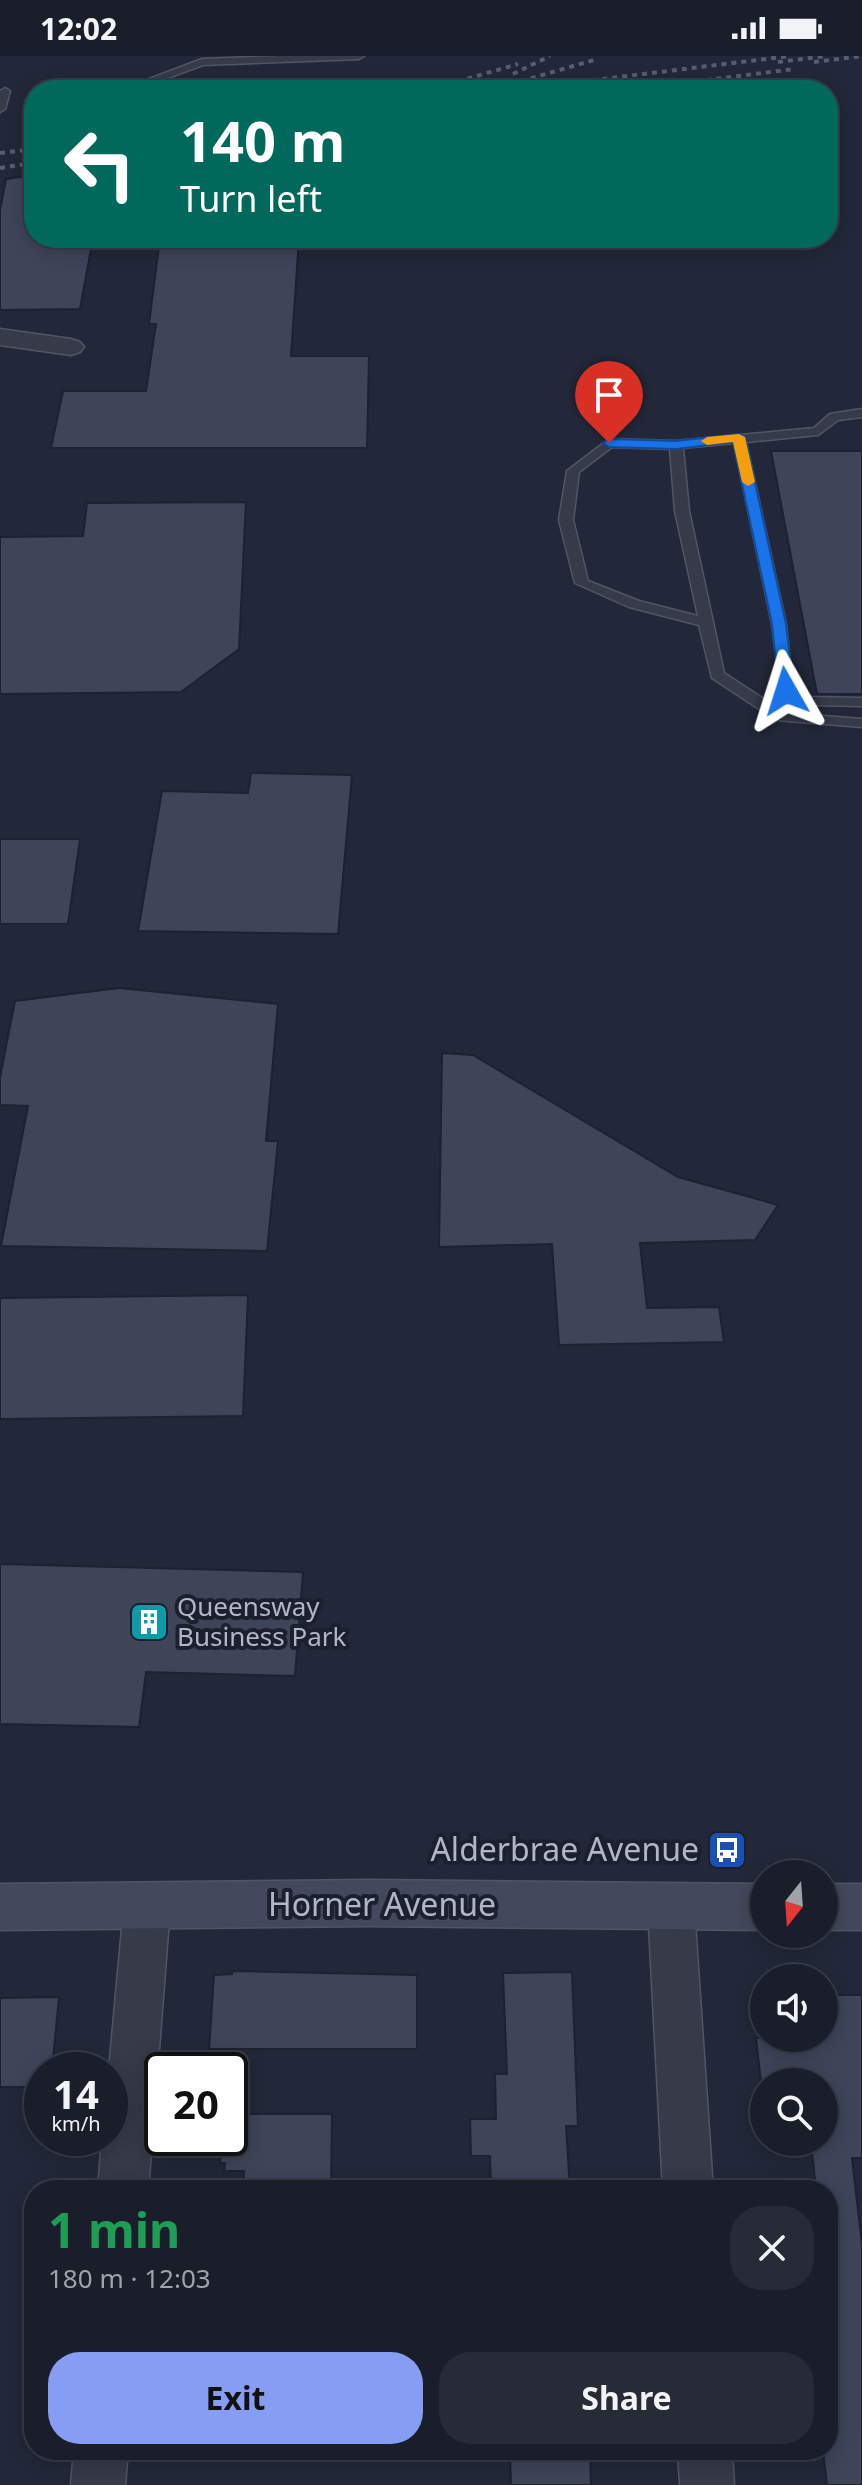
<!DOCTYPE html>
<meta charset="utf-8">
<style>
:root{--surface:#1a1e2b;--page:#272b37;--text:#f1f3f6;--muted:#9fa2a9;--line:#383c47;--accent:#879df4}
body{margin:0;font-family:"Noto Sans",sans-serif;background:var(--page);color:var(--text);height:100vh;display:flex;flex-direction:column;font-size:30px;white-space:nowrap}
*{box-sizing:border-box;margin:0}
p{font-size:26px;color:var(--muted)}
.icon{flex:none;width:44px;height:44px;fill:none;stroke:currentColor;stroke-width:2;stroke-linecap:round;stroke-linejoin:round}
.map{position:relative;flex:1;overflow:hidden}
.sheet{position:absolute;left:24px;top:2124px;width:814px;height:280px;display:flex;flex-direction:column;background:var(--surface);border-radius:32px;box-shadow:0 4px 20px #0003,0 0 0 2px var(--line)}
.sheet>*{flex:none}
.hud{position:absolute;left:24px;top:24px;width:814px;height:168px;border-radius:32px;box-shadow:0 4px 20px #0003,0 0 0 2px var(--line);background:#00695c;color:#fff;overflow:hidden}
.needle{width:52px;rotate:197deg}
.buttons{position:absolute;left:750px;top:1804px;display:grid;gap:16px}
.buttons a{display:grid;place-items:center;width:88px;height:88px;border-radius:50%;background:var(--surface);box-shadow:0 4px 20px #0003,0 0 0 2px var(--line);font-size:40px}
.speed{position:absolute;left:24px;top:1996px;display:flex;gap:16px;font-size:40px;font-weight:700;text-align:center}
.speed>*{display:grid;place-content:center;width:104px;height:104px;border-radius:50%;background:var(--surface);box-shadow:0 4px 20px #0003,0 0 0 2px var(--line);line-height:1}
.speed small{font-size:20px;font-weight:400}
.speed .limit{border:4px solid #111;border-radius:12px;background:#fff;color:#111}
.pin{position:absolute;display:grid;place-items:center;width:68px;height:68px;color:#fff;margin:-82px -34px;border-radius:50% 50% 50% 0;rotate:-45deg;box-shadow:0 0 8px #0007}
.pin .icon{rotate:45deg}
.me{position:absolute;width:88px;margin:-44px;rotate:354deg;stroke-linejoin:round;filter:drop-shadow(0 0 6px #0008)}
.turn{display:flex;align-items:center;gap:28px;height:168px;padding:0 24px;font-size:36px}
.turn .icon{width:104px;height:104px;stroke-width:2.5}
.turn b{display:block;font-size:56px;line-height:68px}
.round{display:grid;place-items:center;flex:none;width:84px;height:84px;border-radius:32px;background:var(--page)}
.head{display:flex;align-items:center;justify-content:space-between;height:136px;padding:0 24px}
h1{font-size:48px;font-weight:700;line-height:60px;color:#1e9e55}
.primary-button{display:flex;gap:16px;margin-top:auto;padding:16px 24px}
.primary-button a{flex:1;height:92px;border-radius:32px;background:var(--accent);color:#111;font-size:32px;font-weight:700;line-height:92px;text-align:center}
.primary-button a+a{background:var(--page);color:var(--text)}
.status{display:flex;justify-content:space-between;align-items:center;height:56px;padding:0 40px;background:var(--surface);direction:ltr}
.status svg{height:22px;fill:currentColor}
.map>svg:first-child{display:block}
</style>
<div class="status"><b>12:02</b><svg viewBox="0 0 49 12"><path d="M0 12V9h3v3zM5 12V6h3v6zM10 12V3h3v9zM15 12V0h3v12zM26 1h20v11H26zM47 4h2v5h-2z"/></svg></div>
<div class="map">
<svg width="862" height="2429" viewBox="0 0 862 2429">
<rect width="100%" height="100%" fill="#222839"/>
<!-- building -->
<path fill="#3e4559" stroke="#1d2130" stroke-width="2" d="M 34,119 L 34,182 L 93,182 L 80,253 L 0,254 L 0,154 L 6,123 Z
M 160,182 L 299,182 L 291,300 L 369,300 L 367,392 L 51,392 L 63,335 L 146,335 L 156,268 L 149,268 Z
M 771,395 L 862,395 L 862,638 L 817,638 Z
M 246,446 L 239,593 L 181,636 L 0,638 L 0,481 L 83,480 L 87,447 Z
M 251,717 L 352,719 L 338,878 L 138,875 L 162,735 L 248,737 Z
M 0,783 L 80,783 L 68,868 L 0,868 Z
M 119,932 L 278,948 L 266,1085 L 278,1085 L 267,1195 L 1,1190 L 28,1050 L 0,1049 L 0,1021 L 15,945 Z
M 442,997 L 473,999 L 678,1121 L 778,1149 L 755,1184 L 640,1187 L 647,1252 L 719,1251 L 724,1286 L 559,1289 L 552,1188 L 439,1191 Z
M 248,1239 L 243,1360 L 0,1363 L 0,1242 Z
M 0,1508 L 303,1516 L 295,1620 L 146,1616 L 139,1671 L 0,1668 Z
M 232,1915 L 417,1919 L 417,1993 L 209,1993 L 214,1919 L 232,1918 Z
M 572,1916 L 578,2070 L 566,2070 L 570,2134 L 491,2134 L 490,2100 L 471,2100 L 470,2063 L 496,2063 L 495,2018 L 507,2018 L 503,1917 Z
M 824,1939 L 862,1939 L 862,2102 L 852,2102 L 862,2190 L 862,2429 L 827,2429 L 823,2394 L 828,2394 L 828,2134 L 816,2134 L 811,2086 L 824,2086 L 824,2026 L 761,2026 L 756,1982 L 824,1982 Z
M 59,1941 L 52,2014 L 42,2014 L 42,2031 L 0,2031 L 0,1942 Z
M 230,2058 L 332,2058 L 331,2134 L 243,2134 L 244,2115 L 224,2115 L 225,2107 L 220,2107 L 223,2082 L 230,2082 Z
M 510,2394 L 590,2394 L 591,2429 L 511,2429 Z"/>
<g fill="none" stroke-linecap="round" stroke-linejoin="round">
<defs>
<path id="service" d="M 280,0 L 364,0 L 359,3 L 203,9 L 135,34 L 120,34 L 202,3 Z
M 5,32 L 10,35 L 5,53 L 0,56 L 0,35 Z
M 862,353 L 862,361 L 838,364 L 818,379 L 746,386 L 786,568 L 793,633 L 811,641 L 862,642 L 862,650 L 809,649 L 781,638 L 772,568 L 734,387 L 683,392 L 689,455 L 724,617 L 785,657 L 862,663 L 862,671 L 776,664 L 712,622 L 699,569 L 629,551 L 575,527 L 559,464 L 567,415 L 609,383 L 676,385 L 814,372 L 830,358 ZM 612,391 L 670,393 L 675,455 L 698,560 L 639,545 L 588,525 L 573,464 L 579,416 Z"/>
<path id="minor" d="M 0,273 L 71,283 L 80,286 L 84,291 L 80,296 L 71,299 L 0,289 Z
M 147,1831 L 164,1837 L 170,1851 L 148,2134 L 98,2134 L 102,2082 L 110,2082 L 109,2014 L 124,1851 L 130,1837 Z
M 671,1831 L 688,1837 L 694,1851 L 713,2134 L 663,2134 L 648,1851 L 654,1837 Z
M 74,2394 L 128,2394 L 125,2429 L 71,2429 Z
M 678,2394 L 732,2394 L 734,2429 L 680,2429 Z"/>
<path id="secondary" d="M 369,1824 L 764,1828 L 764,1874 L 369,1870 L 0,1874 L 0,1828 Z
M 824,1828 L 862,1828 L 862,1874 L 824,1874 Z"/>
</defs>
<!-- service casing -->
<use href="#service" stroke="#515564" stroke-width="3"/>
<!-- minor casing -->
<use href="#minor" stroke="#515564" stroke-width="3"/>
<!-- secondary casing -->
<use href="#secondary" stroke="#515564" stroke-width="3"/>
<!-- service -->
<use href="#service" fill="#363a49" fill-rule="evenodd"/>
<!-- minor -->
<use href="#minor" fill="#363a49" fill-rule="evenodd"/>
<!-- secondary -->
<use href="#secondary" fill="#44485c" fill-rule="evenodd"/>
<!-- rail -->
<path stroke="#585d70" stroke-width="4" stroke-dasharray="5 5" stroke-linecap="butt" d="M 778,6 L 826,0
M 814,6 L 862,0
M 513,18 L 550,0
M 429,34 L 518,8
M 472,34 L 525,24 L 594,4
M 513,34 L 790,0
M 627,34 L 794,13
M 0,97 L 34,93
M 0,112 L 34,107"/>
</g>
<!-- route -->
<path fill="#1a73e8" stroke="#114b97" stroke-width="2" d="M 739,378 L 745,381 L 786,568 L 794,635 L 786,639 L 779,635 L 772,568 L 733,386 L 676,393 L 609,391 L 603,387 L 609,383 L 676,385 Z"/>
<!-- slow -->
<path fill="#f59e0b" d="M 739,378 L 745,381 L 755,426 L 748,430 L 742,426 L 733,386 L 707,389 L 701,385 L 707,381 Z"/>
<!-- icons -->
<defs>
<symbol id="building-square" viewBox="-11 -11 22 22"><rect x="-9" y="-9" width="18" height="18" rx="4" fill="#0f9aa8" stroke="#1b1f2e"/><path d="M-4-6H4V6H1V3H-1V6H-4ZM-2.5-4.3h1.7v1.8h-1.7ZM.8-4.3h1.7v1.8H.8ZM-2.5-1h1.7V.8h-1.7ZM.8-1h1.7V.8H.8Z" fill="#fff"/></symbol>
<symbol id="bus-square" viewBox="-11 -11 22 22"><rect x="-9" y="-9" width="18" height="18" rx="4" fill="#1a4fb4" stroke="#1b1f2e"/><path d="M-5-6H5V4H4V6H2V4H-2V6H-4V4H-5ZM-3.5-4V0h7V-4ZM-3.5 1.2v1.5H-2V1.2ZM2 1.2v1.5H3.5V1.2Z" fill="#fff"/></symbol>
</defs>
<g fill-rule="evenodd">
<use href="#building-square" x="127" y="1544" width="44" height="44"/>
<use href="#bus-square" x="705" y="1772" width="44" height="44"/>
</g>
<g text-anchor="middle" stroke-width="8" stroke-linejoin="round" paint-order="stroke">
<!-- poi labels -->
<g font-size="26" fill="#b1b5c5" stroke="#1b1f2e" text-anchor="start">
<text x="177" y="1560">Queensway<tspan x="177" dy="30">Business Park</tspan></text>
</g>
<!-- near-poi labels -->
<g font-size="32" fill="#b1b5c5" stroke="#1b1f2e" text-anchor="end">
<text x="699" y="1805">Alderbrae Avenue</text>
</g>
<!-- near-street labels -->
<g font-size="32" fill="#b1b5c5" stroke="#1b1f2e">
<text x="382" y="1860">Horner Avenue</text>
</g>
</g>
</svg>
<div class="buttons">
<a><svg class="needle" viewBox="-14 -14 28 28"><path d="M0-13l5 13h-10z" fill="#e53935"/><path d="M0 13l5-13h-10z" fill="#9fa2a9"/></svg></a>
<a><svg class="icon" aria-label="sound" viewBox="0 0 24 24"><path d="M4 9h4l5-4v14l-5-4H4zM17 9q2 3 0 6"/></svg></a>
<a><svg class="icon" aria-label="search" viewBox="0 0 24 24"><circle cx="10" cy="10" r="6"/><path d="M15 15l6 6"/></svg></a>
</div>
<div class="speed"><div>14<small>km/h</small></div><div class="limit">20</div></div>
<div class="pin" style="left:609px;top:387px;background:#d93025"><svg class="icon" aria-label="arrive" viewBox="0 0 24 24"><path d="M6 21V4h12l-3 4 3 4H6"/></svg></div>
<svg class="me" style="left:786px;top:635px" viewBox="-20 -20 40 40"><path d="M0-17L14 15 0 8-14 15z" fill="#1a73e8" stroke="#fff" stroke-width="4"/></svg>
<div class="hud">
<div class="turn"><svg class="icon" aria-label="left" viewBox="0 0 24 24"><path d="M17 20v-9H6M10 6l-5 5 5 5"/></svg><div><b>140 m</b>Turn left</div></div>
</div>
<section class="sheet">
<div class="head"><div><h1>1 min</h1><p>180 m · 12:03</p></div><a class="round"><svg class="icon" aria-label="close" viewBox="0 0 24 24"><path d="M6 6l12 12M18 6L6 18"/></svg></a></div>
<div class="primary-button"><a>Exit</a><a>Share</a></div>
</section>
</div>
